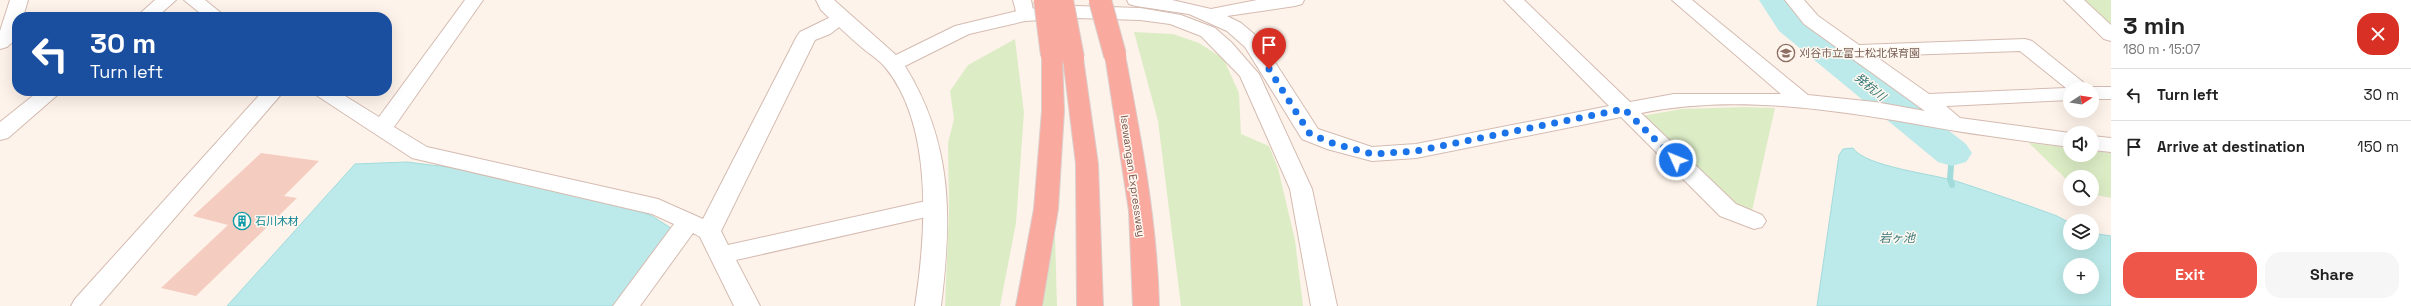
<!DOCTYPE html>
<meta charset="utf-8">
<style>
:root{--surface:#fff;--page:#f6f6f6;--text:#222;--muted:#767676;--line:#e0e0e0;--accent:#ed5649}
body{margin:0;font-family:"Space Grotesk","Noto Sans JP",sans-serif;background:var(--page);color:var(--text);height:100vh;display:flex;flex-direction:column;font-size:15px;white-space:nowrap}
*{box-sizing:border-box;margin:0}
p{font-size:13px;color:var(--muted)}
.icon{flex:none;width:22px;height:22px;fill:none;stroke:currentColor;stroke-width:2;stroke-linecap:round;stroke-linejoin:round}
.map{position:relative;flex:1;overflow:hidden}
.sheet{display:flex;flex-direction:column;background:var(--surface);width:300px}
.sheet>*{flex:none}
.top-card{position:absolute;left:12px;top:12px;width:380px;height:84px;border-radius:16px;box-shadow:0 4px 16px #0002;background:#1a4fa0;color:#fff;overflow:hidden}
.needle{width:26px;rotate:78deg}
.fabs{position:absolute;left:2063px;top:82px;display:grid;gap:8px}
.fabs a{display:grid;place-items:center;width:36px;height:36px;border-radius:50%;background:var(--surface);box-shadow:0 4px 16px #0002;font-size:20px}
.pin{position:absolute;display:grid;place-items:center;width:34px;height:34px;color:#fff;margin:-41px -17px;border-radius:50% 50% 50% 0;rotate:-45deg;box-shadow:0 0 4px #0007}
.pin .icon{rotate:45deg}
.me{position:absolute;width:44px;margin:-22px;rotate:314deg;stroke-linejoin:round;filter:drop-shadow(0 0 3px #0008)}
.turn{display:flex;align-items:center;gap:14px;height:84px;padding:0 12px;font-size:18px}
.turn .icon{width:52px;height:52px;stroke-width:2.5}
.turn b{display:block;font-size:28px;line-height:34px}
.round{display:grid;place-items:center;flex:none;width:42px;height:42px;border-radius:16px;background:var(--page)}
.headline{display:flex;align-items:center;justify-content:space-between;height:68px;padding:0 12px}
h1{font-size:24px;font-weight:600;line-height:30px}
.button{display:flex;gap:8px;margin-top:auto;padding:8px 12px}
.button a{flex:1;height:46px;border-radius:16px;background:var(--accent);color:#fff;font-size:16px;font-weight:600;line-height:46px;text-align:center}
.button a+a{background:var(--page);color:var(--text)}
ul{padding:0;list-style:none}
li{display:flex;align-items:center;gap:12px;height:52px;padding:0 12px;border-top:1px solid var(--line)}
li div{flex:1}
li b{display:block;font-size:15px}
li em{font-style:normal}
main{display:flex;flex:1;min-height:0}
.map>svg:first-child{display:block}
</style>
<main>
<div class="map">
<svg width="2111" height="306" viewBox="0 0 2111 306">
<rect width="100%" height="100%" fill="#fef3ea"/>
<!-- green -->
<path fill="#dcedc6" d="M 2084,0 L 2111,0 L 2111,25 Z
M 1134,32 L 1173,34 L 1199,43 L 1221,57 L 1225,62 L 1239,93 L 1241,134 L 1269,146 L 1278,168 L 1295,240 L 1303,306 L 1181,306 L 1158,121 Z
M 1015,39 L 1024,113 L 1016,223 L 1000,306 L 945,306 L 949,209 L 948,143 L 954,119 L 950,91 L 968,65 Z
M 1745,107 L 1775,108 L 1752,211 L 1734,206 L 1642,116 L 1681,109 Z
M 2029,143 L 2070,148 L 2070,155 L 2092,155 L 2092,151 L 2111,153 L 2111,198 L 2092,194 L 2092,177 L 2070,177 L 2070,183 Z
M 1055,232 L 1057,306 L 1041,306 Z"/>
<!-- water -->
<path fill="#bce9e9" stroke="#a2dbdc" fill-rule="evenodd" d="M 1853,148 C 1865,167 1935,174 1959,182 C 1992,193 2025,204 2057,216 L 2070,223 L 2070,243 L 2092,243 L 2092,233 L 2111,236 L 2111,306 L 1817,306 L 1839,155 L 1843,149 ZM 2070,265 L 2092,265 L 2092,287 L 2070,287 Z
M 407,162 L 455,168 L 628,206 L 652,216 L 674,230 L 618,306 L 227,306 L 355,164 Z"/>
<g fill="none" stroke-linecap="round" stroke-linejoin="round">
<!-- stream -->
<path stroke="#a2dbdc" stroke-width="6" d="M 1952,153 L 1950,179 L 1952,185"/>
<!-- river -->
<path fill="#bce9e9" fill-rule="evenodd" d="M 1759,0 L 1793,0 L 1804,17 L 1966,144 L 1972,153 L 1966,162 L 1952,166 L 1938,162 L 1779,31 Z"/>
</g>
<!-- building -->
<path fill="#f5cdc0" d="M 261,153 L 319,161 L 284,196 L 297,198 L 196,296 L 161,288 L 228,225 L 193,216 Z"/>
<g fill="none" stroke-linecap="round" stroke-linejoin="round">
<defs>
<path id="minor" d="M 10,0 L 28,0 L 23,17 L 17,17 L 17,38 L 7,47 L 0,49 L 0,31 Z
M 155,0 L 176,0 L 157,17 L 136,17 Z
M 184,0 L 205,0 L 226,17 L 205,17 Z
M 465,0 L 483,0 L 394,127 L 427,147 L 658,199 L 703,219 L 797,36 L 800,32 L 841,12 L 848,14 L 851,18 L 830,34 L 815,40 L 721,231 L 728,245 L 935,199 L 943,201 L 947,207 L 943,213 L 935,215 L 736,260 L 760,306 L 734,306 L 700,237 L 693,233 L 640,306 L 613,306 L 674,224 L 652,214 L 412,158 L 316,95 L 313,91 L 337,91 L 379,117 Z
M 1013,0 L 1031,0 L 1034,15 L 1032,19 L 1018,19 Z
M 1127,0 L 1172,0 L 1211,9 L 1257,0 L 1304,0 L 1302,4 L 1295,6 L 1227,16 L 1241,23 L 1260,39 L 1318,129 L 1372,147 L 1416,144 L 1609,106 L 1504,0 L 1524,0 L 1630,102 L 1674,94 L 1781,94 L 1672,0 L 1692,0 L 1808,95 L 1875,102 L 1925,111 L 1804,24 L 1785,0 L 1804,0 L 1818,16 L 1859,45 L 2025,39 L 2032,41 L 2089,87 L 2111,87 L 2111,99 L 2092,99 L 2092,89 L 2070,89 L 2070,100 L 1946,106 L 1960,118 L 2070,133 L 2070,147 C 2032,142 1994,137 1956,131 C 1853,113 1745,92 1641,113 L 1736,204 L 1762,215 L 1766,221 L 1762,227 L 1754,229 L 1720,216 L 1621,117 L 1416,158 L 1372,161 L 1327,149 L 1302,139 L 1245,47 L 1227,31 L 1189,14 L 1136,6 L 1129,4 ZM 2020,51 L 2066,88 L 1929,94 L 1875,56 Z
M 2064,0 L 2084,0 L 2111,25 L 2111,41 L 2104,39 Z
M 39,91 L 62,91 L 8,138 L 0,140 L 0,122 Z
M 263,91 L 284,91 L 99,306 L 71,306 L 75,299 Z
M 2092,136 L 2111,138 L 2111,152 L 2092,150 Z"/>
<path id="tertiary" d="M 816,0 L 834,0 L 896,55 L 955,26 L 1025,9 L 1076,6 L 1140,8 L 1181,15 L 1215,28 L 1231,42 L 1259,74 L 1312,189 L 1337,306 L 1311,306 L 1290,189 L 1240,76 L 1201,36 L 1170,24 L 1140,20 L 1076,18 L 1025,21 L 969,34 L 905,66 C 953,144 952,217 941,306 L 915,306 C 926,235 934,126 885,67 C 880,61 873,56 866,51 C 851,39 836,24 821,10 Z"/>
<path id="motorway" d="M 1052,49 L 1059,51 L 1062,55 L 1064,111 L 1058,209 L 1042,306 L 1016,306 L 1034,209 L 1042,111 L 1042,55 L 1045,51 Z
M 1115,49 L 1122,51 L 1125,55 C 1141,138 1157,221 1159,306 L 1133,306 L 1129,211 L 1105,55 L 1108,51 Z
M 1073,52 L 1080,54 L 1083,58 L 1098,164 L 1103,306 L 1077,306 L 1076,164 L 1063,58 L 1066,54 Z"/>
</defs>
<!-- minor casing -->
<use href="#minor" stroke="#d4bbb1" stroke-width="2"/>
<!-- tertiary casing -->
<use href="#tertiary" stroke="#d4bbb1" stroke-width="2"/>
<!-- motorway casing -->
<use href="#motorway" stroke="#dacfcd" stroke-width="2"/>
<!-- minor -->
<use href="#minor" fill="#fff" fill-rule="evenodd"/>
<!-- tertiary -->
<use href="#tertiary" fill="#fff" fill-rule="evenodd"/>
<!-- motorway -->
<use href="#motorway" fill="#faa99e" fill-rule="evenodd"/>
<defs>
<path id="motorway-bridge" d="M 1045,0 L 1052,55
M 1062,0 L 1073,58
M 1100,0 L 1115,55"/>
</defs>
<!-- motorway-bridge casing -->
<use href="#motorway-bridge" stroke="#dacfcd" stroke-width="24" stroke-linecap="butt"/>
<!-- motorway-bridge -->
<use href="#motorway-bridge" stroke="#faa99e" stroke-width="22"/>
</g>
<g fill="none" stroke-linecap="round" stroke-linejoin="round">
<!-- route -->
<path stroke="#1a73e8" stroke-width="7" stroke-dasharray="0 12.6" d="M 1269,69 L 1310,134 L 1335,144 L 1372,154 L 1416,151 L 1624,109 L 1676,160"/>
</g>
<!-- icons -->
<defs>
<symbol id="school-ring" viewBox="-11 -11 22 22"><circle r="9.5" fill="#fff8f1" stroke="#8d6e63" stroke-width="1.5"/><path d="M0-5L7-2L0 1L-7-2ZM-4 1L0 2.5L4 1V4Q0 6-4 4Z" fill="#8d6e63"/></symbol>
<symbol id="building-ring" viewBox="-11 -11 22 22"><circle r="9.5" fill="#fff8f1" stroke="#0f9aa8" stroke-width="1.5"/><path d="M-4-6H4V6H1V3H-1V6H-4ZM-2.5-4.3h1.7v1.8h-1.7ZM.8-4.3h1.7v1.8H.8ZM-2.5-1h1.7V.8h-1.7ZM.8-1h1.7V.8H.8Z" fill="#0f9aa8"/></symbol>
</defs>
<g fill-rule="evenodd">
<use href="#school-ring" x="1776" y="43" width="20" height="20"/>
<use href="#building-ring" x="232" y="211" width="20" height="20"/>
</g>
<g text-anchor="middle" stroke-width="3" stroke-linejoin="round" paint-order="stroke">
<!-- education labels -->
<g font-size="11" fill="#785e54" stroke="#fff8f1" text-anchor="start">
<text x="1799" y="57">刈谷市立富士松北保育園</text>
</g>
<!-- street labels -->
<g font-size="11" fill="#7b554b" stroke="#fff8f1">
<text transform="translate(1133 176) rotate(82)" y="4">Isewangan Expressway</text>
</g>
<!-- culture labels -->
<g font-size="11" fill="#0d838f" stroke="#fff8f1" text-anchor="start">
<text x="255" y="225">石川木材</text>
</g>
<!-- water labels -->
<g font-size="12" font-style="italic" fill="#3a7879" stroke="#fff8f1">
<text transform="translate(1870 87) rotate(39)" y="4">発杭川</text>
<text x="1897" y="242">岩ヶ池</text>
</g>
</g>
</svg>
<div class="fabs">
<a><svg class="needle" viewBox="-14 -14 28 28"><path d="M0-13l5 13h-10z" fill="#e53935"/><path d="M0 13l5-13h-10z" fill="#767676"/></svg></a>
<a><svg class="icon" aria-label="sound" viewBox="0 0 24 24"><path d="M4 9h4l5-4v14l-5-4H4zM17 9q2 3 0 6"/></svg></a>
<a><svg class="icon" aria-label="search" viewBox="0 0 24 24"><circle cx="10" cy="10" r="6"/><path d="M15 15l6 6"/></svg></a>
<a><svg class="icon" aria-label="layers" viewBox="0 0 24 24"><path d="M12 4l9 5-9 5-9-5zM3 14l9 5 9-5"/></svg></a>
<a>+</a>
</div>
<div class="pin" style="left:1269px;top:69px;background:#d93025"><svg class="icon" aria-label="arrive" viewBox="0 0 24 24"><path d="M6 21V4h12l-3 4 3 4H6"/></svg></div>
<svg class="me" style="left:1676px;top:160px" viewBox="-20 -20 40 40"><circle r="17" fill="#1a73e8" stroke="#fff" stroke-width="3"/><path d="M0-11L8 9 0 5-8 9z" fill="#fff"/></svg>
<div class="top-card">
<div class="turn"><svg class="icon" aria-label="left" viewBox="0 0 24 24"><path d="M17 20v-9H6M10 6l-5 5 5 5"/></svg><div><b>30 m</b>Turn left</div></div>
</div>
</div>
<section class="sheet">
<div class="headline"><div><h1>3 min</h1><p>180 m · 15:07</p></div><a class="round" style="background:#d93025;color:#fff"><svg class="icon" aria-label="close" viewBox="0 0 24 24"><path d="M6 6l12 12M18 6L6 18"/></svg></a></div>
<ul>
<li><svg class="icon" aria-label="left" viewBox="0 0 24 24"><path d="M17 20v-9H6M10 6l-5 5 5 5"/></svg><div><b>Turn left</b></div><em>30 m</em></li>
<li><svg class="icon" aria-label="arrive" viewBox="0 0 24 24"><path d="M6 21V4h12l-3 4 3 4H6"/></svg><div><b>Arrive at destination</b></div><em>150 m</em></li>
</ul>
<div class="button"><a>Exit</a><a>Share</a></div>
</section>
</main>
